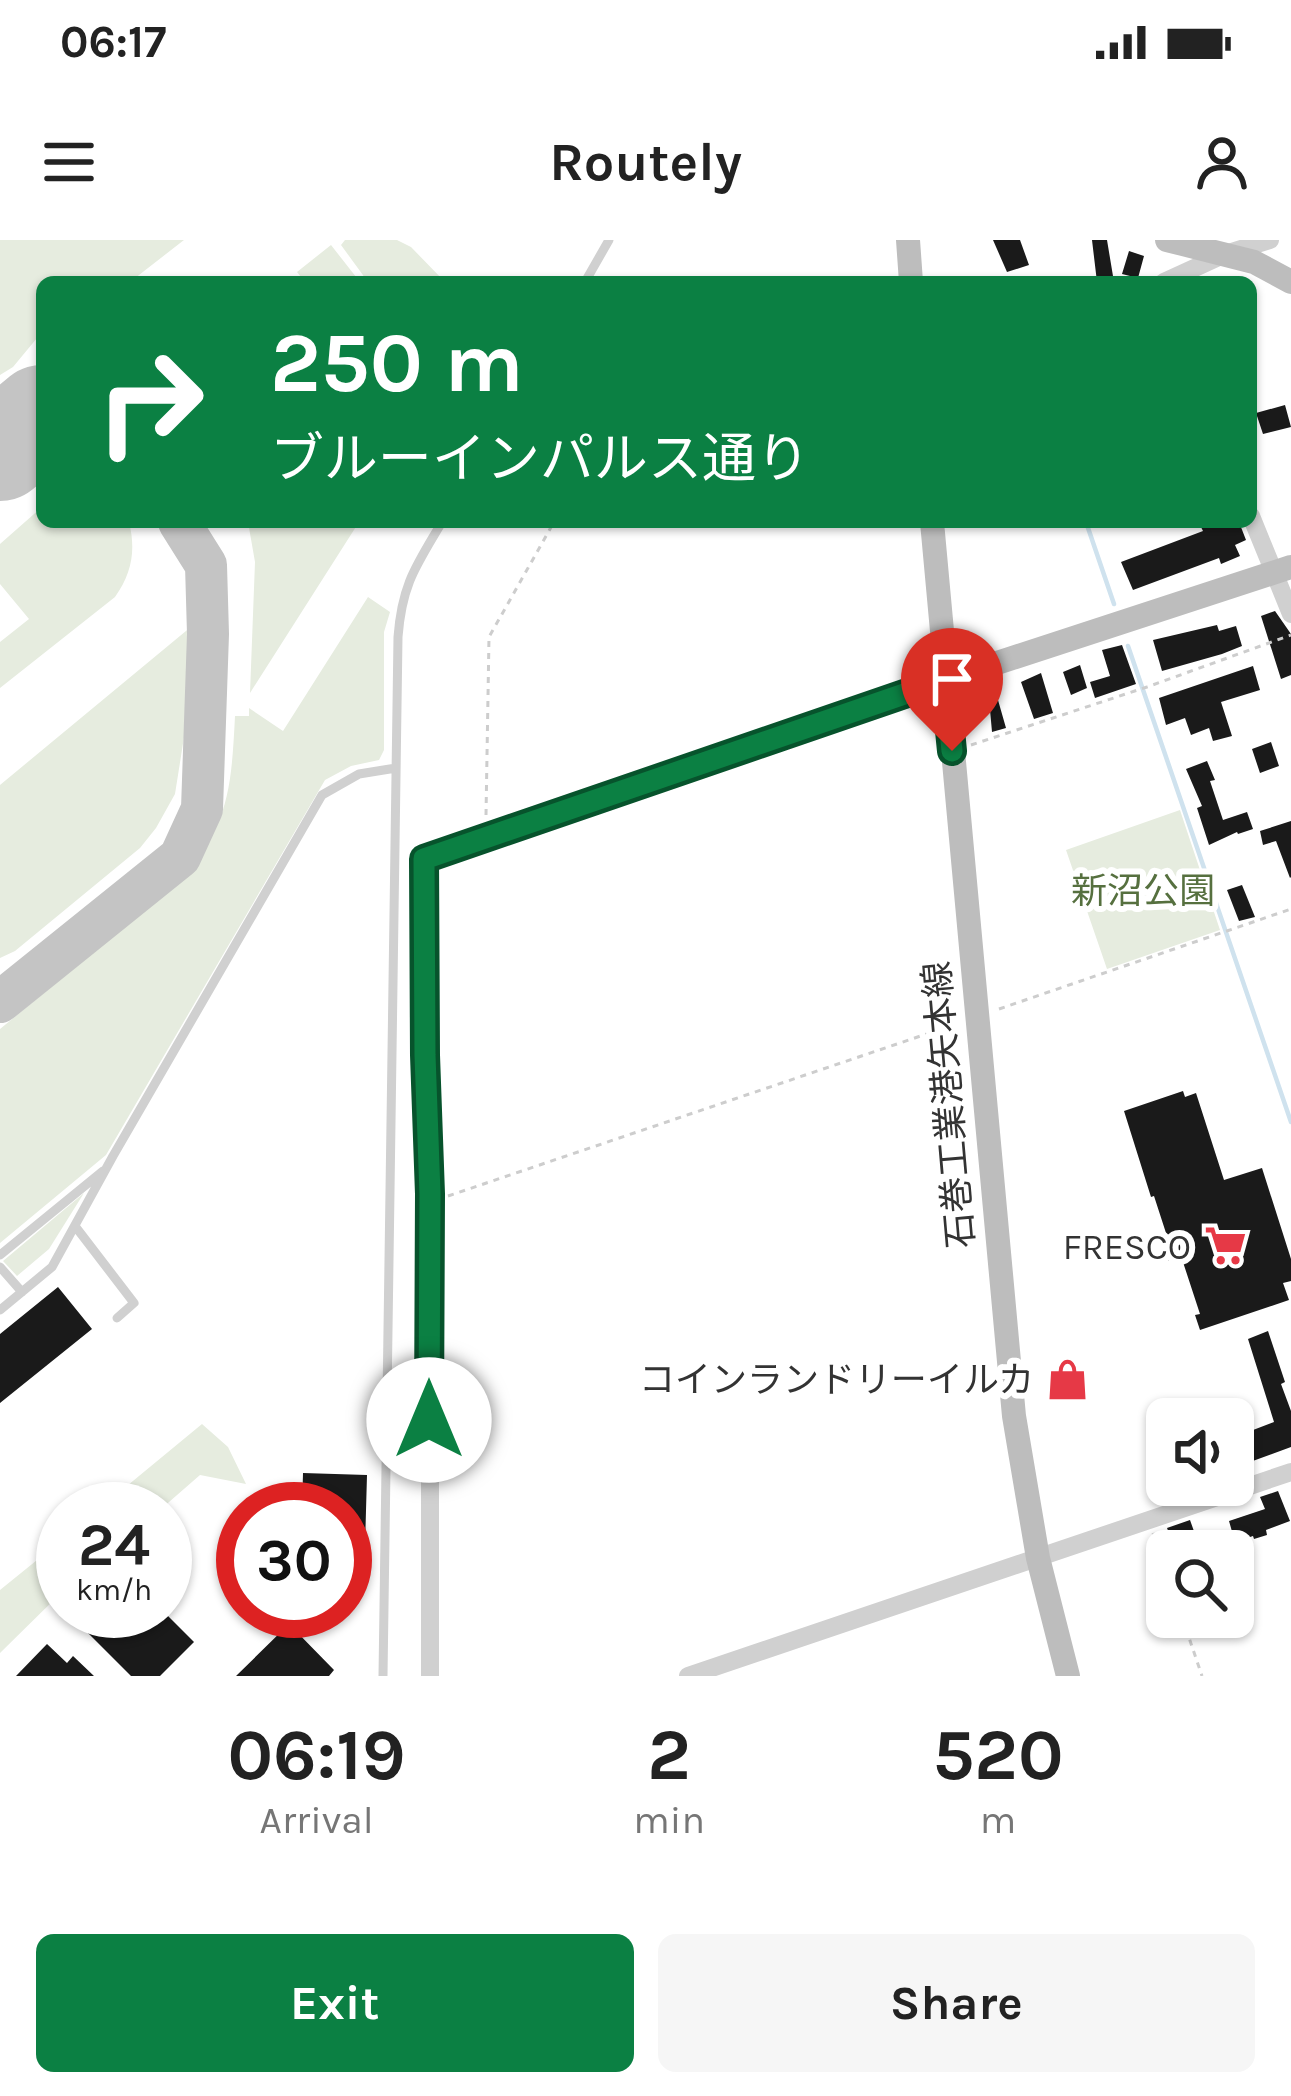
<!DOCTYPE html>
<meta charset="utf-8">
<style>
:root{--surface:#fff;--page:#f6f6f6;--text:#222;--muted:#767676;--accent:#0b8043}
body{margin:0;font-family:Karla,"Noto Sans JP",sans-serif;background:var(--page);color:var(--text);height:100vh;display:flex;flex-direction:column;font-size:45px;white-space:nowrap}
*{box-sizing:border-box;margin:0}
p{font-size:39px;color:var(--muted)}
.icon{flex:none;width:66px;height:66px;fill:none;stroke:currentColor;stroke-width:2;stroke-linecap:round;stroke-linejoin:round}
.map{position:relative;height:1436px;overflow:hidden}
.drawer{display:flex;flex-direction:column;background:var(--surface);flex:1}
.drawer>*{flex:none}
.guide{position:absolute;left:36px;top:36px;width:1221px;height:252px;border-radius:18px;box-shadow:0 3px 9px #0004;background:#0b8043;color:#fff;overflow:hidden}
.controls{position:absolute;left:1146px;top:1158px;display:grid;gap:24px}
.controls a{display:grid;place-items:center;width:108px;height:108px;border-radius:18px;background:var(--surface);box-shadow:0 3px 9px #0004;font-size:60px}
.speed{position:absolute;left:36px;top:1242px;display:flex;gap:24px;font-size:60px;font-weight:700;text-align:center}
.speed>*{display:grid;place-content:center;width:156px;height:156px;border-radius:50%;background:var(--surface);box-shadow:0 3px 9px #0004;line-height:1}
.speed small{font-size:30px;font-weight:400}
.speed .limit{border:18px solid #d22;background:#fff;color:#111}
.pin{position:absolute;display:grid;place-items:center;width:102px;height:102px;color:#fff;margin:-123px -51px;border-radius:50% 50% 50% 0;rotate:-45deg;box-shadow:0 0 12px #0007}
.pin .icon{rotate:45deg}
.me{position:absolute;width:132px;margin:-66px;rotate:0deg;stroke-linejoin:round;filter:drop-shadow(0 0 9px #0008)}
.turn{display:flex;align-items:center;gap:42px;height:252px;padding:0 36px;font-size:54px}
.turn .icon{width:156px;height:156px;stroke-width:2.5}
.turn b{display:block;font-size:84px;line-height:102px}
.eta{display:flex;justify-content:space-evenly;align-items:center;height:204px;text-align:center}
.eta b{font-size:72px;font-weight:700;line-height:84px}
.cta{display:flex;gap:24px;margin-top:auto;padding:24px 36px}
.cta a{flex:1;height:138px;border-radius:18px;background:var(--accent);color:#fff;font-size:48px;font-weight:700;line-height:138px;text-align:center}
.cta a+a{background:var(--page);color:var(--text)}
.status{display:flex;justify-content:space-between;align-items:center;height:84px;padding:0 60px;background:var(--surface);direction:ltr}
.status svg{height:33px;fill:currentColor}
header{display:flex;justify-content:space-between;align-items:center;height:156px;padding:0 36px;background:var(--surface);font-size:54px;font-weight:700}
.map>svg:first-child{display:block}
</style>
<div class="status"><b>06:17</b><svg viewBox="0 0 49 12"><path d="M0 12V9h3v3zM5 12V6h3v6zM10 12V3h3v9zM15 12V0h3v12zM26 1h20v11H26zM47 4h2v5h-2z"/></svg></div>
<header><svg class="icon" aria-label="menu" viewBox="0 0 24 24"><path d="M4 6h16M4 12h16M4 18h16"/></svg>Routely<svg class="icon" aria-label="person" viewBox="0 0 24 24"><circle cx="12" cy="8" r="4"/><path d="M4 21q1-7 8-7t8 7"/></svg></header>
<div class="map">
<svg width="1291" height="1436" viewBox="0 0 1291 1436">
<rect width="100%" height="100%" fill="#fff"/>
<!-- green -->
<path fill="#e6ecdf" d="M 0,0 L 184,0 L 130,42 L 42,42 L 42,92 L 13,127 L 0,135 Z
M 345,0 L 397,0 L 411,7 L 445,42 L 368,42 L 341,5 Z
M 331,5 L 360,42 L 305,42 L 297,32 Z
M 42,267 L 42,282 L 129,282 C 136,310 132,333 115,357 L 0,448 L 0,402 L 29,379 L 0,344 L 0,304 Z
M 248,282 L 359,282 L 250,453 L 255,322 Z
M 368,357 L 390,372 L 384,392 L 384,510 L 379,520 L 351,526 L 325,540 L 106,915 L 0,1003 L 0,789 L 171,649 C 228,589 231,556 235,476 L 249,476 L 249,468 L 283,491 Z
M 192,386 L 188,472 L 175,554 L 156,588 L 140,608 L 15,711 L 0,718 L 0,545 Z
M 1180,570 L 1220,690 L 1107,729 L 1066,610 Z
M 84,953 L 49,1009 L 17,1036 L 3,1021 Z
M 202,1184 L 228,1207 L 246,1244 L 200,1235 L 161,1269 L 99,1269 Z
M 63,1299 L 63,1351 L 0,1413 L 0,1350 Z"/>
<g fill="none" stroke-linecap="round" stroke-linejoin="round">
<!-- stream -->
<path stroke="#cfe2ee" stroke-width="4.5" d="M 1003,40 L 1003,42
M 1086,282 L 1114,364
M 1128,406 L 1291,882"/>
<!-- taxiway -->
<path stroke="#c4c4c4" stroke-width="42" d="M 0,222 L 42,213
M 0,762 L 180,617 L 202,569 L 208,394 L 206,325 L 179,282"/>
<!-- runway -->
<path stroke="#c4c4c4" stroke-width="102" d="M 0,210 L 42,176"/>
</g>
<!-- building -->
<path fill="#1a1a1a" d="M 993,0 L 1020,0 L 1029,25 L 1007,32 Z
M 1092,0 L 1107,0 L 1114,42 L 1097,42 Z
M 1129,11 L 1144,16 L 1138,38 L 1122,34 Z
M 1285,165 L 1291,187 L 1263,194 L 1256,173 Z
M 1215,282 L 1223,282 L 1224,286 L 1239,282 L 1246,300 L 1235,305 L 1240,316 L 1221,324 L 1219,318 L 1133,350 L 1121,322 L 1203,291 L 1201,287 Z
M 1275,371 L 1291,394 L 1291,435 L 1281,439 L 1261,376 Z
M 1217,385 L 1219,391 L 1236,386 L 1242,406 L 1222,414 L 1162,431 L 1153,400 Z
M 1122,405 L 1136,444 L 1095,458 L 1090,442 L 1110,436 L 1102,410 Z
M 1080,425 L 1087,448 L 1071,455 L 1063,432 Z
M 1253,426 L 1260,450 L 1221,462 L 1232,496 L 1213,501 L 1209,488 L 1191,495 L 1185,478 L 1166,485 L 1159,458 Z
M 1041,433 L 1053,473 L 1034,479 L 1021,442 Z
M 994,446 L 1006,488 L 992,492 L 988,447 Z
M 1271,502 L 1279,526 L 1260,533 L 1252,509 Z
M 1207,521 L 1215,540 L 1210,541 L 1223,580 L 1247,572 L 1253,589 L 1238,594 L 1237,592 L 1209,605 L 1197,568 L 1202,566 L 1186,529 Z
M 1291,581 L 1291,637 L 1290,638 L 1276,601 L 1263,605 L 1260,591 Z
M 1242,645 L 1255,677 L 1239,681 L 1227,650 Z
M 1183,851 L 1185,857 L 1196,853 L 1224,940 L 1262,928 L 1291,1019 L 1291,1041 L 1283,1043 L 1289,1060 L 1200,1090 L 1195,1075 L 1200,1074 L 1181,1016 L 1168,1021 L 1160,996 L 1166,993 L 1154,956 L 1151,957 L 1124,871 Z
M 58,1047 L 92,1089 L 0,1163 L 0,1094 Z
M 1268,1091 L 1285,1142 L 1281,1144 L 1291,1171 L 1291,1207 L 1250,1222 L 1240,1195 L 1274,1182 L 1248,1099 Z
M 1077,1128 L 1082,1143 L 1059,1151 L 1054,1136 Z
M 303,1233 L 367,1235 L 365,1306 L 345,1306 L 345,1269 L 302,1269 Z
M 1278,1251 L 1290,1281 L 1266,1290 L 1267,1295 L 1254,1299 L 1253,1296 L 1235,1302 L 1229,1281 L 1265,1269 L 1260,1257 Z
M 1190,1280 L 1201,1311 L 1176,1311 L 1167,1288 Z
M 66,1371 L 163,1371 L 194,1402 L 160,1436 L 131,1436 Z
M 289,1384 L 334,1430 L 329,1436 L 236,1436 Z
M 47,1404 L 67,1423 L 73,1416 L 94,1436 L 16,1436 Z"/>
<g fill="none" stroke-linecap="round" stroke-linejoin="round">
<!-- path -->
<path stroke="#cdcdcd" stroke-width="3" stroke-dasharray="6 6" stroke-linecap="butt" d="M 971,505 L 1147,447 L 1291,395
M 486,575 L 489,397 L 554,282
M 999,769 L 1291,669
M 448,956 L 956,784
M 1153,1293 L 1167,1334
M 1182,1377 L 1202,1436"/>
<!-- lane -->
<path stroke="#d0d0d0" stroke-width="9" d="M 585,42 L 609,0
M 75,986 L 134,1063 L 117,1078
M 0,1015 L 103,931
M 0,1027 L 22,1052
M 0,1070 L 52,1027 L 113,916 L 322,555 L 359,534 L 396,528
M 383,1436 L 398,397 C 402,344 416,326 442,282"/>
<!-- street -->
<path stroke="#d0d0d0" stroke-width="18" d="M 1164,42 L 1225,14 L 1270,0
M 1251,276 L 1291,374
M 424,619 L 425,815 L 430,963 L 430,1436
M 688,1436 L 1291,1232"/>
<!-- secondary -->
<path stroke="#bdbdbd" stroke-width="24" d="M 908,0 L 911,42
M 1167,0 L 1254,22 L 1291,42
M 932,282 L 1014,1176 L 1038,1318 L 1068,1436
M 424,619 L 945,440 L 1291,327"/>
</g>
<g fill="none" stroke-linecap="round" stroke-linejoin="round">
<defs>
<path id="route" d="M 429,1180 L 430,954 L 425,815 L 424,619 L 945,440 L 952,511"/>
</defs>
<!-- route casing -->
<use href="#route" stroke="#07532c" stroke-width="30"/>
<!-- route -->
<use href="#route" stroke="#0b8043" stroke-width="21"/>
</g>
<!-- icons -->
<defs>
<symbol id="supermarket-bare" viewBox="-9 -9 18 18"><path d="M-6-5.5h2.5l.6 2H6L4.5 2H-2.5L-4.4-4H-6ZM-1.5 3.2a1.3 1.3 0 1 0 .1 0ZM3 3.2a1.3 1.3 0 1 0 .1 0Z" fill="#e63946" stroke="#fff" stroke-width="2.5" paint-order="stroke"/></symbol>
<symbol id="shop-bare" viewBox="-9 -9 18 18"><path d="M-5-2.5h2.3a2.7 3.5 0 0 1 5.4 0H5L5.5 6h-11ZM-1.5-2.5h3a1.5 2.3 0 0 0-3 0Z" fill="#e63946" stroke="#fff" stroke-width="2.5" paint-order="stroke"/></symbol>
</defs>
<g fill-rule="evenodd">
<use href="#supermarket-bare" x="1196" y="976" width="59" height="59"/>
<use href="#shop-bare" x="1038" y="1110" width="59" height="59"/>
</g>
<g text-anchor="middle" stroke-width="12" stroke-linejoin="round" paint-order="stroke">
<!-- park labels -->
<g font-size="36" fill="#56703f" stroke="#fff">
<text x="1143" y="663">新沼公園</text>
</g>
<!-- street labels -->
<g font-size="36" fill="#333" stroke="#fff">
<text transform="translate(948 865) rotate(-95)" y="13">石巻工業港矢本線</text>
</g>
<!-- poi labels -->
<g font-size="36" fill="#333" stroke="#fff" text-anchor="end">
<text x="1191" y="1019">FRESCO</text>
<text x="1034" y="1152">コインランドリーイルカ</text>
</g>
</g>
</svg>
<div class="controls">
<a><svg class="icon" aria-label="sound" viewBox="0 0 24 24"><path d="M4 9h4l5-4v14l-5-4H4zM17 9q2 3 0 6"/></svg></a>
<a><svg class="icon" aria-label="search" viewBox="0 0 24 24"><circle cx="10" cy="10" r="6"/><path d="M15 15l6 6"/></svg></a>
</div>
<div class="speed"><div>24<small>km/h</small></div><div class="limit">30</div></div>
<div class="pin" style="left:952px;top:511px;background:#d93025"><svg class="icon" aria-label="arrive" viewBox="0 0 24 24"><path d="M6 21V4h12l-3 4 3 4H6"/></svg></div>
<svg class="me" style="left:429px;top:1180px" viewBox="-20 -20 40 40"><circle r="19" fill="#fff"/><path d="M0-13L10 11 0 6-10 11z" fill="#0b8043"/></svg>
<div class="guide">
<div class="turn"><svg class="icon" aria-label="right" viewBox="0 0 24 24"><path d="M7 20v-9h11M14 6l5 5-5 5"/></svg><div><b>250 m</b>ブルーインパルス通り</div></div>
</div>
</div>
<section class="drawer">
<div class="eta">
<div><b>06:19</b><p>Arrival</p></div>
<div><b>2</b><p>min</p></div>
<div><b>520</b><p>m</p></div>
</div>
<div class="cta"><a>Exit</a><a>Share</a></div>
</section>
